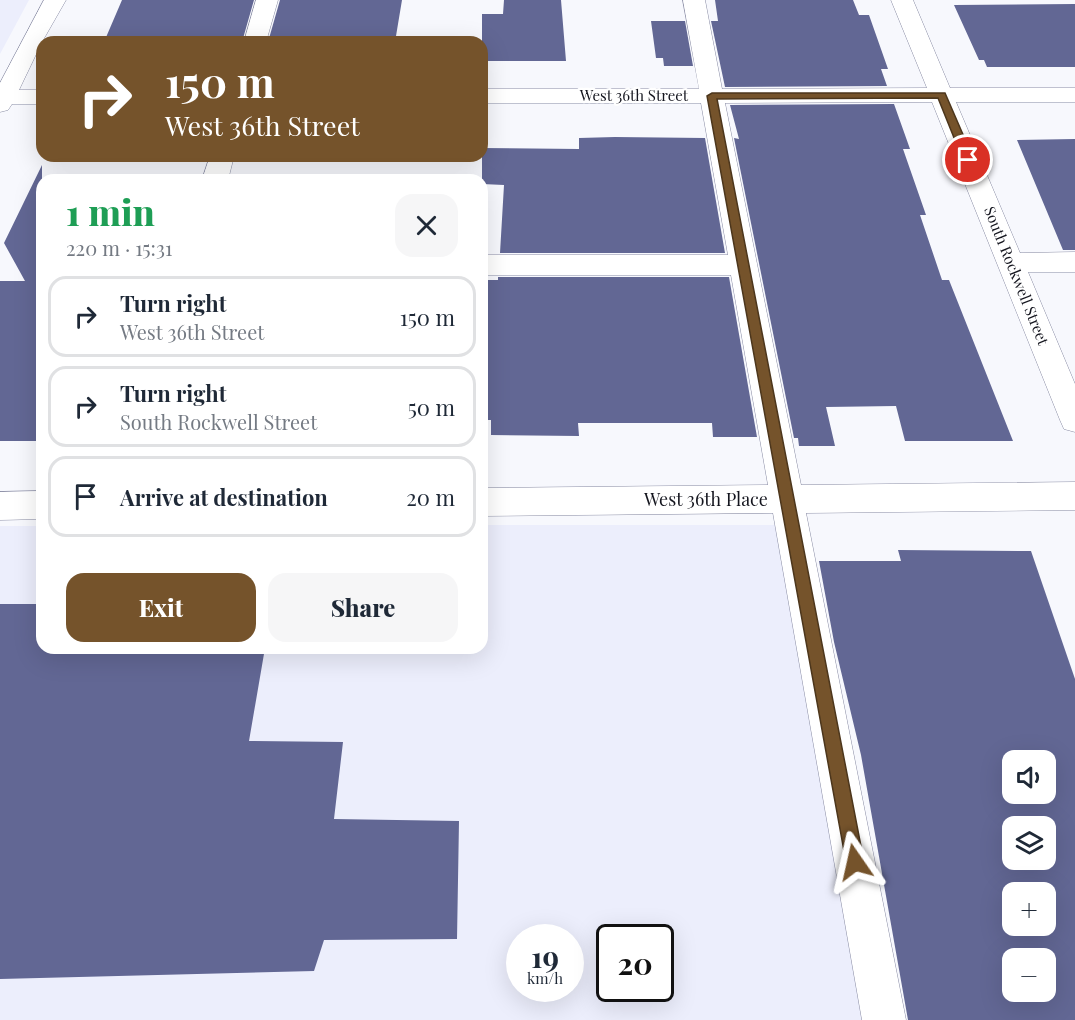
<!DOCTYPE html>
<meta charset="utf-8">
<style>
:root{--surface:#fff;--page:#f6f6f7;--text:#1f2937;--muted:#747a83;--line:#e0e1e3;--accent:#75532b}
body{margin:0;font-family:"Playfair Display",serif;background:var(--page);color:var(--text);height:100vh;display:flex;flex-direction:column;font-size:22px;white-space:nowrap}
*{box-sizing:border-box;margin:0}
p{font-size:20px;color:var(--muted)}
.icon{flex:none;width:33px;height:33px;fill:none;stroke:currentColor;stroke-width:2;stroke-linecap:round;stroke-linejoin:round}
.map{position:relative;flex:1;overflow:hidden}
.sheet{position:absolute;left:36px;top:174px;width:452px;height:480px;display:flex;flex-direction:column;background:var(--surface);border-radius:18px;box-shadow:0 6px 24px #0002}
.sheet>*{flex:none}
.hud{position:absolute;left:36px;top:36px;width:452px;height:126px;border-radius:18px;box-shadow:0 6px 24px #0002;background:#75532b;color:#fff;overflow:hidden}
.controls{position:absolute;left:1002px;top:750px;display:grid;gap:12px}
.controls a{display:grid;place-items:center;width:54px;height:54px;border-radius:12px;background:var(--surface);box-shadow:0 6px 24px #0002;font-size:30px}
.speed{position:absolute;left:506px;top:924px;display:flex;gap:12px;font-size:30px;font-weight:700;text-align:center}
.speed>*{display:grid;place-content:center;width:78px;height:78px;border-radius:50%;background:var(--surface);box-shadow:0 6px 24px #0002;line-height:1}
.speed small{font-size:15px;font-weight:400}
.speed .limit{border:3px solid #111;border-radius:9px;background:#fff;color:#111}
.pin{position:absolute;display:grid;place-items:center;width:51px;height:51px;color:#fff;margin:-26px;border:3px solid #fff;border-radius:50%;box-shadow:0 2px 6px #0007}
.me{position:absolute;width:66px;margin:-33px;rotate:349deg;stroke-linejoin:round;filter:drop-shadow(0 0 4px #0008)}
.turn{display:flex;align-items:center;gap:21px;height:126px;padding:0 30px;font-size:27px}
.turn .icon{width:78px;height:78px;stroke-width:2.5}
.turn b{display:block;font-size:42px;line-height:51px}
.round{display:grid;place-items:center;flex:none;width:63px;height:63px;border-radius:18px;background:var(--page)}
.head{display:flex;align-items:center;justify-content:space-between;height:102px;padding:0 30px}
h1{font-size:36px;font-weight:800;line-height:45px;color:#1e9e55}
.primary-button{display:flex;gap:12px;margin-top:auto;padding:12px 30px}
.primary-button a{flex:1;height:69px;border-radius:18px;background:var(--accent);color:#fff;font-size:24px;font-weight:800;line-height:69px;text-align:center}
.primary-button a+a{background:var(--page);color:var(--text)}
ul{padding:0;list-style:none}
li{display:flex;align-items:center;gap:18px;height:81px;margin:0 12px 9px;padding:0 18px;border:3px solid var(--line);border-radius:18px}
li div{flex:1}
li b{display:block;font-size:22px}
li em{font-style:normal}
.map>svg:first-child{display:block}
</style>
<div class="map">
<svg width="1075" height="1020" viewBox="0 0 1075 1020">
<rect width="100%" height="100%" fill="#f7f8fd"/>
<!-- built -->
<path fill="#eceefc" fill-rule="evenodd" d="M 0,0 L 29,0 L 0,54 Z
M 482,525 L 792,525 L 884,1020 L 0,1020 L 0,526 L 42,526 L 42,648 L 482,648 ZM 519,938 L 570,938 L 570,988 L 519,988 ZM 609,938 L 660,938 L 660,988 L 609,988 Z"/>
<!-- building -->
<path fill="#626794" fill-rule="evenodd" d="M 122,0 L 254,0 L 242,42 L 104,42 Z
M 280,0 L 402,0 L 395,42 L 268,42 Z
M 504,0 L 561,0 L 566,61 L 482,61 L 482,14 L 503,14 Z
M 715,0 L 853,0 L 859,15 L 869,15 L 888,69 L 881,69 L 887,86 L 725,87 L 711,21 L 718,21 Z
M 1075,4 L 1075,67 L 987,67 L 984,60 L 979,60 L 954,5 Z
M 651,21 L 685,21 L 693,66 L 664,66 L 663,58 L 656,58 Z
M 894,104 L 910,149 L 903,149 L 926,215 L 920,215 L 942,280 L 949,280 L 1013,441 L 905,441 L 896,406 L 826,407 L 835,446 L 799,446 L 798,438 L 794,438 L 734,138 L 739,139 L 730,105 Z
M 615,137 L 705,138 L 725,253 L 500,253 L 504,185 L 482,184 L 482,148 L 579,149 L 579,138 Z
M 1075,139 L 1075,250 L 1063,250 L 1017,140 Z
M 42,165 L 42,441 L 0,441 L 0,281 L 25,281 L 4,243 Z
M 498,277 L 729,277 L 757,437 L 713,437 L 712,423 L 578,423 L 579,436 L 491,435 L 491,420 L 482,420 L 482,280 L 498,280 Z
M 898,550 L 1031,551 L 1075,679 L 1075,1020 L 908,1020 L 861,755 L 834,642 L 819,561 L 901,561 ZM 1012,760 L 1046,760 L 1046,794 L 1012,794 ZM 1012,826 L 1046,826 L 1046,860 L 1012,860 ZM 1012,892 L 1046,892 L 1046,926 L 1012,926 ZM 1012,958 L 1046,958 L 1046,992 L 1012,992 Z
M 0,604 L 42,604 L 42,648 L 265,648 L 249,741 L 343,742 L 334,819 L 459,821 L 457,939 L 324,940 L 314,971 L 0,979 Z"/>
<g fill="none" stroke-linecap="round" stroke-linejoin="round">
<defs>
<path id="minor" d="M 44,0 L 66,0 L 42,42 L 19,90 L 42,90 L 42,104 L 12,104 L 8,110 L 0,112 L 0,83 Z
M 256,0 L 278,0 L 266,42 L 244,42 Z
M 683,0 L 705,0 L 722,89 L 927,88 L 891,0 L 913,0 L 950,88 L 1075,88 L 1075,102 L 956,102 L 1020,253 L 1075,252 L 1075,272 L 1028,272 L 1075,384 L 1075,432 L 1064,429 L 1060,420 L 932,102 L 725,103 L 801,485 L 1075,482 L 1075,510 L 806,513 L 906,1020 L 862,1020 L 773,513 L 482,516 L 482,488 L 768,485 L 731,275 L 482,275 L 482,255 L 728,255 L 701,103 L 482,103 L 482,89 L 699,89 Z
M 210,156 L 234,156 L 228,180 L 202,180 Z
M 42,491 L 42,519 L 0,520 L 0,492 Z"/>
</defs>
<!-- minor casing -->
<use href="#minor" stroke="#888ba3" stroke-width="1"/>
<!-- minor -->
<use href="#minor" fill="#fff" fill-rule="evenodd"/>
</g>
<!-- route -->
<path fill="#75532b" stroke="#4c361c" stroke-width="1.5" d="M 712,93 L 945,93 L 974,160 L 968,164 L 963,160 L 938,98 L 717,99 L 864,862 L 861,868 L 855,870 L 849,868 L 846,862 L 707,96 Z"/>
<g text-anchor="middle" stroke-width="4.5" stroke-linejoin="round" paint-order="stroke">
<!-- far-street labels -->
<g font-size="15" fill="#14151e" stroke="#fff">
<text x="634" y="101">West 36th Street</text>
<text transform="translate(1016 276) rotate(68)" y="5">South Rockwell Street</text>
</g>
<!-- street labels -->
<g font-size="18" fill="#14151e" stroke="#fff">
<text x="706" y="506">West 36th Place</text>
</g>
</g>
</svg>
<div class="controls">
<a><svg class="icon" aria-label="sound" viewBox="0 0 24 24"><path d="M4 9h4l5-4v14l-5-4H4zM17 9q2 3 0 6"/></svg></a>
<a><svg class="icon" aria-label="layers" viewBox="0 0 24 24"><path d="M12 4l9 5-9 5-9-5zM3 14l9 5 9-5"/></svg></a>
<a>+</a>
<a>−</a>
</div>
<div class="speed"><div>19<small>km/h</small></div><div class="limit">20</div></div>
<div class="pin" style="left:968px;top:160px;background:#d93025"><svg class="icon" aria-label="arrive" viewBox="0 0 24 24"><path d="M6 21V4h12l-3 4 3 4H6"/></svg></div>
<svg class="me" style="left:855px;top:862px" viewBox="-20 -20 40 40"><path d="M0-17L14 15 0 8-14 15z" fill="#75532b" stroke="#fff" stroke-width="4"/></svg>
<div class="hud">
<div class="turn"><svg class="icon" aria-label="right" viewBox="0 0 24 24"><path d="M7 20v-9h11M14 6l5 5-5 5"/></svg><div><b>150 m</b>West 36th Street</div></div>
</div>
<section class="sheet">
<div class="head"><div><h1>1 min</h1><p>220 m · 15:31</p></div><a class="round"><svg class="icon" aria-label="close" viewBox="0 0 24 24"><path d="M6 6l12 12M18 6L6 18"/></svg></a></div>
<ul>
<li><svg class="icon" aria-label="right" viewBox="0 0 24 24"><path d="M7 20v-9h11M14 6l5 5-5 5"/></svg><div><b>Turn right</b><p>West 36th Street</p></div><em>150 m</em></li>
<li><svg class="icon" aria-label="right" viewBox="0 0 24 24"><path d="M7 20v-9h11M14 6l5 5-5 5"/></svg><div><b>Turn right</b><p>South Rockwell Street</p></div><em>50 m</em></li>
<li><svg class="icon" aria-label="arrive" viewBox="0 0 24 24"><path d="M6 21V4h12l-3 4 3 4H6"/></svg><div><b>Arrive at destination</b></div><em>20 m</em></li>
</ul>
<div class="primary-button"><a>Exit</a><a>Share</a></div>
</section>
</div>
